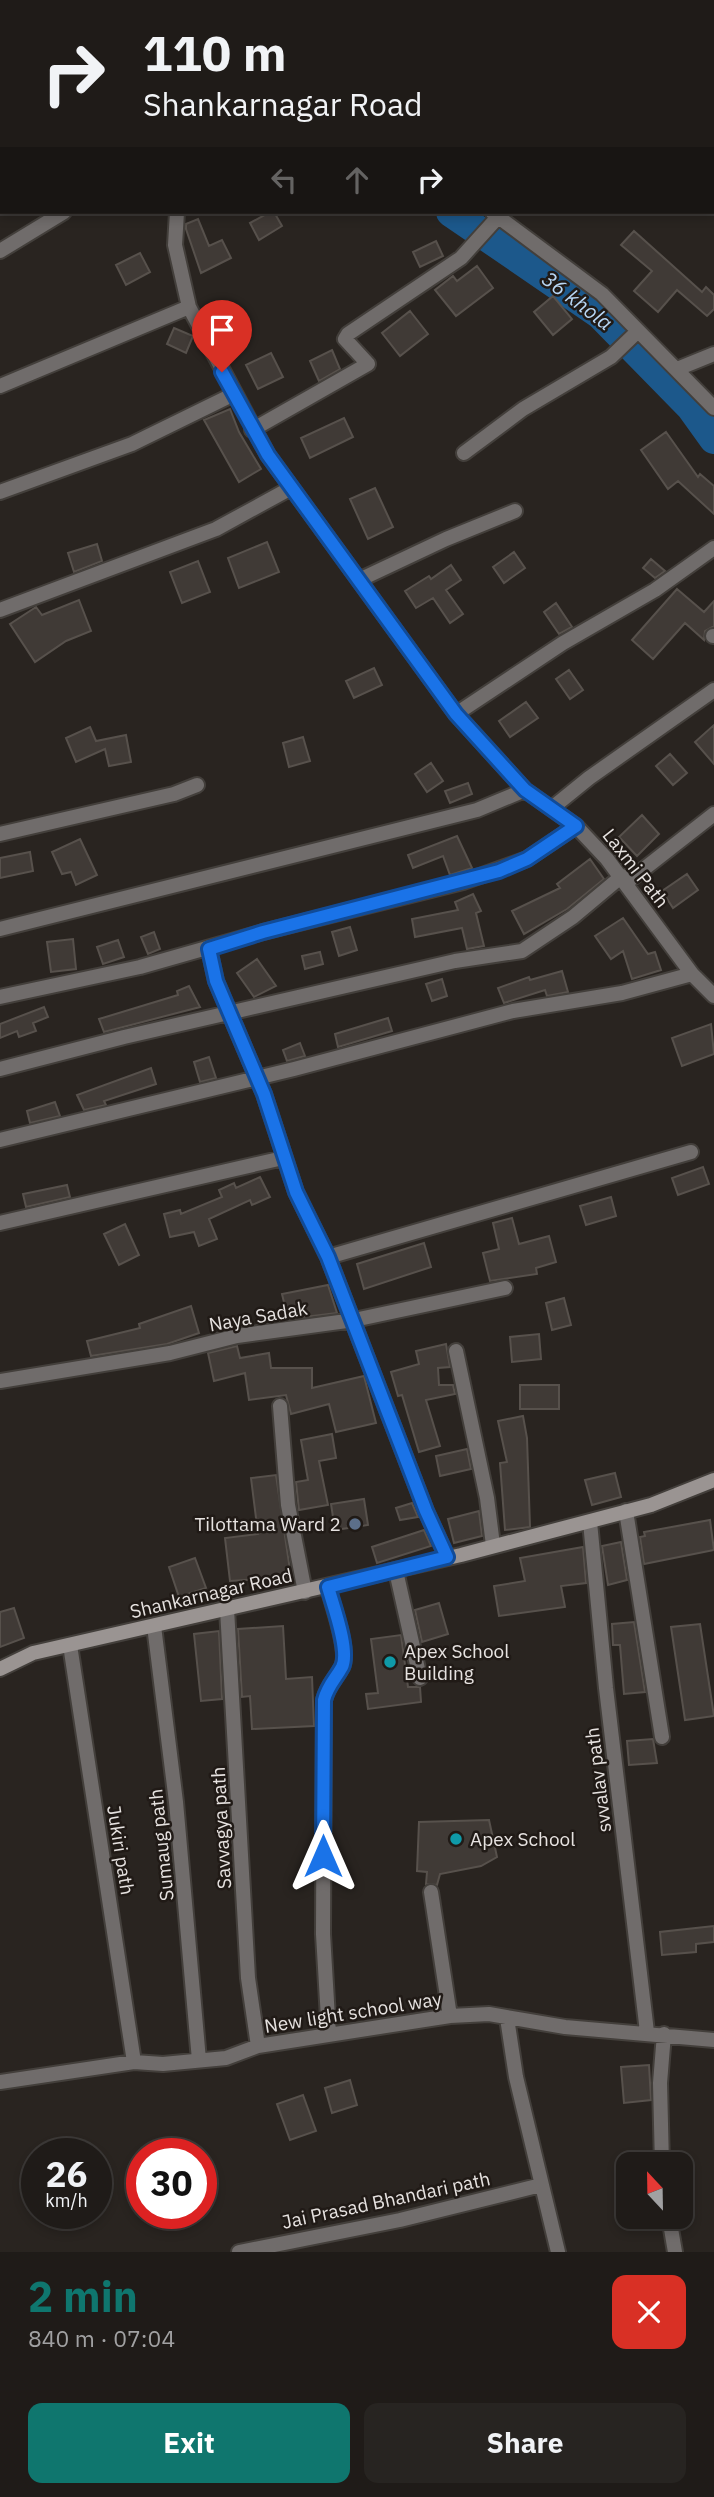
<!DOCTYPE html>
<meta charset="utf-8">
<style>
:root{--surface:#1f1b18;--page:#272421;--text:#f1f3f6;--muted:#a1a1a2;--line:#3c3937;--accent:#0f766e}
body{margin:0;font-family:"IBM Plex Sans",sans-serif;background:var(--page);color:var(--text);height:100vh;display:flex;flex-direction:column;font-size:26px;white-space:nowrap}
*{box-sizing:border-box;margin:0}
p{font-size:23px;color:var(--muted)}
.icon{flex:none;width:38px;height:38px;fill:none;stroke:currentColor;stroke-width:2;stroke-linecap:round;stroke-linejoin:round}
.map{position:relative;height:2252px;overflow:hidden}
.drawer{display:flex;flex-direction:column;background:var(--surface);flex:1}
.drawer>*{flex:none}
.banner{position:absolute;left:0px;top:0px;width:714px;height:214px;box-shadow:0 4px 10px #0003,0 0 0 2px var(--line);background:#1f1b18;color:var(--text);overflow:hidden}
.needle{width:46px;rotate:338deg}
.tools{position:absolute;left:616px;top:2152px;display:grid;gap:14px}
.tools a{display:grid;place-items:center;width:77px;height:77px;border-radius:14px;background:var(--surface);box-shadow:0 4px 10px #0003,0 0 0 2px var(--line);font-size:35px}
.speed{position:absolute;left:21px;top:2138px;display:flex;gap:14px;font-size:35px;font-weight:700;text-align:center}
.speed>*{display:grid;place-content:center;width:91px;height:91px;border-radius:50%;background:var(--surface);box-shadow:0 4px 10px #0003,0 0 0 2px var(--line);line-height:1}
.speed small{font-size:18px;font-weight:400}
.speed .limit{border:10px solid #d22;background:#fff;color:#111}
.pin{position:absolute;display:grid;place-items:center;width:60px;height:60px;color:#fff;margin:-72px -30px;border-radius:50% 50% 50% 0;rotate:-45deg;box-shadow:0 0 7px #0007}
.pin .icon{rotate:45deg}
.me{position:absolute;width:77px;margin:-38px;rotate:0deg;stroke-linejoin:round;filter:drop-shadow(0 0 5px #0008)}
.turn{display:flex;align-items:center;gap:24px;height:147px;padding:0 28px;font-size:32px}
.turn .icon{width:91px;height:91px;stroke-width:2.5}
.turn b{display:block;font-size:49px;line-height:60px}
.lanes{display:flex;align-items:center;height:66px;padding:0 28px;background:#0003;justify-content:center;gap:35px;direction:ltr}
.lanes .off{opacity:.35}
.round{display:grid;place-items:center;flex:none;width:74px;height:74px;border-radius:14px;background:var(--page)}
.headline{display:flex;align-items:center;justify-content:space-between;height:119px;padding:0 28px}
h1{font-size:42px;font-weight:700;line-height:52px;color:var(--accent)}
.primary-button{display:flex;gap:14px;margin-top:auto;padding:14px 28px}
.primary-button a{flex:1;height:80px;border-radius:14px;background:var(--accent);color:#fff;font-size:28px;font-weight:700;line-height:80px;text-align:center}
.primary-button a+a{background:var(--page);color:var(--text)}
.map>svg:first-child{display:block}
</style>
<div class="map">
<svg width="714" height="2252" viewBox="0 0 714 2252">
<rect width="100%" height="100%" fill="#292420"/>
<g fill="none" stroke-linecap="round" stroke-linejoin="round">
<!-- river -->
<path stroke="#1c588b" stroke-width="30" d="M 0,8 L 2,9
M 451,212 L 600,314 L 691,407 L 714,439"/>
</g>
<!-- building -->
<path fill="#403a36" stroke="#57514c" stroke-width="2" d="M 270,212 L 274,212 L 282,226 L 259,240 L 250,223 Z
M 198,219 L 209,246 L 222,240 L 231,258 L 201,273 L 186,229 L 186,224 Z
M 634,231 L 702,292 L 706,287 L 714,295 L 714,309 L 707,316 L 677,290 L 658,312 L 634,291 L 652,271 L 621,245 Z
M 436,241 L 443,256 L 420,267 L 413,252 Z
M 140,253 L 150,272 L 126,285 L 116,265 Z
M 477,266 L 493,288 L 456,316 L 435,290 L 453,276 L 457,281 Z
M 553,296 L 572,319 L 553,335 L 534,312 Z
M 410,311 L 428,334 L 400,356 L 382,333 Z
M 174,328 L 193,336 L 186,353 L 167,344 Z
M 332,350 L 340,369 L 319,381 L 310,361 Z
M 271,353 L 283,377 L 258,389 L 246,365 Z
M 230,409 L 239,432 L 261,469 L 239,482 L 204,420 Z
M 344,418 L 353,437 L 310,458 L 301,438 Z
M 666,432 L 698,477 L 700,474 L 714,486 L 714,514 L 678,481 L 668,489 L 641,450 Z
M 375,488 L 393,527 L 368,539 L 350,499 Z
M 267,542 L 279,572 L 239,588 L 228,558 Z
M 97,544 L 102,561 L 74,572 L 68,553 Z
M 514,552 L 525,568 L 504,583 L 493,567 Z
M 651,559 L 665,571 L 655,578 L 643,568 Z
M 198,561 L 210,592 L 182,603 L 170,572 Z
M 451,565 L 461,580 L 446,590 L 463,614 L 450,623 L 433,598 L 416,608 L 405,591 L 429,576 L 431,579 Z
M 677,589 L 704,612 L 714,601 L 714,626 L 705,631 L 704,640 L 685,623 L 653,659 L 632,640 Z
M 79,600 L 91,631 L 66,641 L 35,662 L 10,624 L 36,607 L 42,615 Z
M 556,603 L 572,627 L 559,634 L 544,612 Z
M 374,668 L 382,685 L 354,698 L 346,681 Z
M 569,670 L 583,690 L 570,699 L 556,679 Z
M 526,702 L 538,718 L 510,737 L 499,721 Z
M 714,725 L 714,764 L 695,742 Z
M 90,727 L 96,741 L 126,735 L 131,762 L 109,766 L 105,749 L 76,762 L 66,738 Z
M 303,737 L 310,761 L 289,767 L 283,743 Z
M 670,754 L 687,773 L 673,785 L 656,766 Z
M 431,763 L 443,781 L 427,792 L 415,774 Z
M 468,783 L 472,794 L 450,803 L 445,791 Z
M 642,815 L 659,834 L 637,856 L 619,837 Z
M 457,836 L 472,868 L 450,875 L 443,856 L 413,868 L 408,855 Z
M 80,839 L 97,875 L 76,885 L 71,872 L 62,874 L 52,852 Z
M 30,852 L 33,871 L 0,878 L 0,858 Z
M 590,859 L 604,879 L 567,909 L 524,934 L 512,911 L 560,888 L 557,884 Z
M 687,874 L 698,890 L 673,908 L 662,891 Z
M 473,894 L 481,911 L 476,913 L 484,946 L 467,949 L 462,928 L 415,937 L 412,919 L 458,910 L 455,902 Z
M 623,918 L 648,954 L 655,952 L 661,970 L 632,979 L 623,951 L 611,959 L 595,936 Z
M 350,927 L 357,950 L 339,956 L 332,932 Z
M 154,932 L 160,949 L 148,954 L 141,937 Z
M 73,939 L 76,969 L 51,972 L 47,942 Z
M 118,940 L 124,957 L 103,964 L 97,947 Z
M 320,952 L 323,964 L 305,969 L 302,956 Z
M 257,959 L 276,986 L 254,997 L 237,973 Z
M 562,971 L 568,992 L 547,996 L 545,990 L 504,1003 L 498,988 L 529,977 L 530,980 Z
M 442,979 L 447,996 L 432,1001 L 426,984 Z
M 189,986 L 200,1007 L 104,1032 L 99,1019 L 178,995 L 177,991 Z
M 44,1007 L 48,1017 L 33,1023 L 36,1031 L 19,1037 L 17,1031 L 0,1038 L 0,1024 Z
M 388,1018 L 392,1031 L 338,1047 L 335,1034 Z
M 711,1024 L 714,1054 L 682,1066 L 672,1038 Z
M 300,1043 L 305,1056 L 287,1061 L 283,1050 Z
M 209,1057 L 216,1078 L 200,1082 L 194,1062 Z
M 151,1068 L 156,1084 L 104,1101 L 106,1105 L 84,1110 L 77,1095 Z
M 55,1102 L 60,1116 L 30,1123 L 27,1111 Z
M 703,1167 L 709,1184 L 678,1195 L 672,1178 Z
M 260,1177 L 270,1197 L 252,1205 L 250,1200 L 209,1219 L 217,1239 L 199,1246 L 194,1232 L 170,1237 L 164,1214 L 180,1210 L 181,1214 L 222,1197 L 219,1190 L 234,1183 L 236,1188 Z
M 67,1185 L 70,1197 L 26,1207 L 23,1194 Z
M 611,1197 L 616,1216 L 586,1225 L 580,1206 Z
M 512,1218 L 519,1244 L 549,1236 L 556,1262 L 536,1268 L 537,1274 L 490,1281 L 483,1253 L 499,1249 L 493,1223 Z
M 125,1224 L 139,1255 L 119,1265 L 104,1234 Z
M 424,1243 L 431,1267 L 364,1289 L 357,1264 Z
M 328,1285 L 337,1313 L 288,1319 L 282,1294 Z
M 564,1298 L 571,1325 L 552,1330 L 546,1303 Z
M 191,1306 L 199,1333 L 167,1344 L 91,1356 L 87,1341 L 140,1328 L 139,1324 Z
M 539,1334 L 541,1359 L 512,1362 L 510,1337 Z
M 446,1344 L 450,1367 L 438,1368 L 439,1385 L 453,1385 L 455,1394 L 426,1400 L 440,1446 L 419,1452 L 402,1395 L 398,1396 L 391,1372 L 419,1364 L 416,1351 Z
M 237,1346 L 240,1358 L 269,1353 L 271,1368 L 312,1368 L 312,1388 L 364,1376 L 376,1423 L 336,1432 L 329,1404 L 291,1414 L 286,1395 L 249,1400 L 245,1373 L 214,1381 L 208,1353 Z
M 520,1385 L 559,1385 L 559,1409 L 520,1409 Z
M 523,1416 L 527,1438 L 530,1527 L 505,1530 L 500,1463 L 507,1462 L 498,1421 Z
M 332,1434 L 336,1458 L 319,1461 L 328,1505 L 299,1510 L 296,1482 L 308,1480 L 301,1440 Z
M 467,1449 L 471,1469 L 440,1476 L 436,1456 Z
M 615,1473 L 621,1497 L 592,1505 L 585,1480 Z
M 276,1475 L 291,1577 L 230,1581 L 225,1538 L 258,1534 L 251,1478 Z
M 364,1499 L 368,1525 L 335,1530 L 331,1504 Z
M 412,1503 L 418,1517 L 400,1520 L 396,1508 Z
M 479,1511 L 482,1536 L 454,1543 L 448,1519 Z
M 710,1520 L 714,1550 L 644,1564 L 640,1537 L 645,1536 L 644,1532 Z
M 424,1530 L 431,1546 L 377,1563 L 372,1547 Z
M 621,1542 L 627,1580 L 608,1585 L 602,1546 Z
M 583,1547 L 586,1583 L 561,1586 L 565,1607 L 499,1616 L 494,1586 L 525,1581 L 520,1558 Z
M 195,1558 L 206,1588 L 179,1597 L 169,1567 Z
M 439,1603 L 448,1634 L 422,1642 L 415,1610 Z
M 14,1608 L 24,1638 L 0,1647 L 0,1612 Z
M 634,1622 L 645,1692 L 624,1694 L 620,1645 L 613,1645 L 612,1624 Z
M 700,1624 L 714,1716 L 685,1720 L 671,1627 Z
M 283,1626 L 286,1679 L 312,1677 L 314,1726 L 252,1729 L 250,1696 L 242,1697 L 238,1629 Z
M 219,1631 L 222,1699 L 201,1701 L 194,1634 Z
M 401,1635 L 408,1687 L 420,1687 L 421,1702 L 368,1709 L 366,1694 L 378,1693 L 371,1639 Z
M 653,1739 L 657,1763 L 629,1765 L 627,1741 Z
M 489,1820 L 497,1857 L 481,1866 L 440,1874 L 437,1885 L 426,1884 L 427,1872 L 417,1871 L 419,1822 Z
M 714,1926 L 714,1942 L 696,1944 L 696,1952 L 662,1955 L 660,1932 Z
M 649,2065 L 651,2100 L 624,2103 L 621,2067 Z
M 350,2080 L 357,2105 L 332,2113 L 325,2088 Z
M 303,2095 L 316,2131 L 290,2140 L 277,2104 Z"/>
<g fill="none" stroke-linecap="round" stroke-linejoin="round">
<defs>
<path id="street" d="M 37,0 L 42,2
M 711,0 L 714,2
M 123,2 L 125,0
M 0,38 L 2,39
M 712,57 L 714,56
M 0,83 L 2,81
M 712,168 L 714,168
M 177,212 L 175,245 L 189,307 L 268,455 L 456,714 L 525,790 L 576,826 L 607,859 L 692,974 L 714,996
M 493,213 L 602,294 L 714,408
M 0,251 L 64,212
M 677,369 L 714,354
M 0,386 L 189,307
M 252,430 L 368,364 L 345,339 L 348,334 L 461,258 L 498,217
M 464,453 L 523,409 L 611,357 L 638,331
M 0,492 L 132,444 L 234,394
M 359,580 L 446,539 L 515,511
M 0,610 L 216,529 L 291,488
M 713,636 L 714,636
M 456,714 L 563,643 L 655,590 L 714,548
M 552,808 L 589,778 L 714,690
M 0,834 L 174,794 L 197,785
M 626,883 L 714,814
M 0,929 L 477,810 L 525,790
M 209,949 L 216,981 L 264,1094 L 296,1192 L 328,1257 L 426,1511 L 447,1557
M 0,997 L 140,967 L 263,932 L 463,882 L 527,859 L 576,826
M 0,1069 L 124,1037 L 455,961 L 522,951 L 573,917 L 622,876
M 0,1140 L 294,1069 L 513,1011 L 622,993 L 692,974
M 0,1223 L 283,1158
M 328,1257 L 691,1152
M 456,1351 L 487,1498 L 493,1545
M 0,1381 L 170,1353 L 237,1336 L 354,1320 L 505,1288
M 280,1406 L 288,1505 L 305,1592
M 626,1511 L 662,1737
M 590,1522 L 606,1688 L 647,2032
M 396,1571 L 420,1678
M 328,1587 C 332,1605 350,1651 342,1667 C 335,1680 328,1685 324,1700 L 323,1934 L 329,2035
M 227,1609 L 248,1978 L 258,2046
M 154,1626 L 176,1802 L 199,2060
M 70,1645 L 134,2062
M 431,1892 L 450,2016
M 507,2018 L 516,2077 L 558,2252
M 0,2082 L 134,2062 L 163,2064 L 226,2058 L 258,2046 L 450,2016 L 489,2014 L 565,2027 L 714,2040
M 662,2165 L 660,2083 L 664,2034
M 669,2217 L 675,2252
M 239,2252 L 400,2220 L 541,2185"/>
<path id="secondary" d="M 0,1669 L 33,1653 L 461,1555 L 651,1505 L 714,1480"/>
</defs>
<!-- street casing -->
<use href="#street" stroke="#433f3b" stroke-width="18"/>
<!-- secondary casing -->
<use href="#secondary" stroke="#433f3b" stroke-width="18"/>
<!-- street -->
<use href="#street" stroke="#706c6b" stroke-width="14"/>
<!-- secondary -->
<use href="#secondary" stroke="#9a9492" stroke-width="14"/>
</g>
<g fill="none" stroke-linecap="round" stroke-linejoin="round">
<defs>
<path id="route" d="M 222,372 L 268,455 L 456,714 L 525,790 L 576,826 L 527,859 L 499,871 L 263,932 L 209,949 L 216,981 L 264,1094 L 296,1192 L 328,1257 L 426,1511 L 447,1557 L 328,1587 C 333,1605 350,1651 342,1667 C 335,1680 328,1685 324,1700 L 323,1856"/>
</defs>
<!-- route casing -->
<use href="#route" stroke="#114b97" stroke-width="18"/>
<!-- route -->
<use href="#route" stroke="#1a73e8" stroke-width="12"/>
</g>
<!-- markers -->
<circle fill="#5c6f8a" stroke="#201a16" stroke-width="2.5" cx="355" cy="1524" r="7"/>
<g fill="#0f9aa8" stroke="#201a16" stroke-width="2.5">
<circle cx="390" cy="1662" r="7"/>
<circle cx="456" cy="1839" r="7"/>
</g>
<g text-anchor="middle" stroke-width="5" stroke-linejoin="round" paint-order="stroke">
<!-- street labels -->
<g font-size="19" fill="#e6e2e0" stroke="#201a16">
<text transform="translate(636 868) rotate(52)" y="7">Laxmi Path</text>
<text transform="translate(258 1316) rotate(-10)" y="7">Naya Sadak</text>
<text transform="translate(211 1593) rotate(-13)" y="7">Shankarnagar Road</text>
<text transform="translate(598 1780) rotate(-97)" y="7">svvalav path</text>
<text transform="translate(221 1828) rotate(-93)" y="7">Savvagya path</text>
<text transform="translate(161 1845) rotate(-96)" y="7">Sumaug path</text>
<text transform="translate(121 1850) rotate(81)" y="7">Jukiri path</text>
<text transform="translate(353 2012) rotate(-9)" y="7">New light school way</text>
<text transform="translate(386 2200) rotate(-12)" y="7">Jai Prasad Bhandari path</text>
</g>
<!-- poi labels -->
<g font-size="19" fill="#e6e2e0" stroke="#201a16" text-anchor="start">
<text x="341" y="1531" text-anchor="end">Tilottama Ward 2</text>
<text x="404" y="1658">Apex School<tspan x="404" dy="22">Building</tspan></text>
<text x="470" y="1846">Apex School</text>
</g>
<!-- water labels -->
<g font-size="21" font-style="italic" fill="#b8d7f5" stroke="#201a16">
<text transform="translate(577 301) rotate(37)" y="7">36 khola</text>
</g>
</g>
</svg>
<div class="tools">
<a><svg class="needle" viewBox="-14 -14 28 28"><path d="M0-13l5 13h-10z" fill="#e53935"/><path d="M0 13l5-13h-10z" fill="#a1a1a2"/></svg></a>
</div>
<div class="speed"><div>26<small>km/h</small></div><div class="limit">30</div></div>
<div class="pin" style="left:222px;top:372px;background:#d93025"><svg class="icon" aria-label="arrive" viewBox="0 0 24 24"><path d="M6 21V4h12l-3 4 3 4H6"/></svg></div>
<svg class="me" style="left:323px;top:1856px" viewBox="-20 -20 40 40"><path d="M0-17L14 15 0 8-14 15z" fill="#1a73e8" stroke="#fff" stroke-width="4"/></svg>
<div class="banner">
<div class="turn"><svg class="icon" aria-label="right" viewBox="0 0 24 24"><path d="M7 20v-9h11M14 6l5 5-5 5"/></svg><div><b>110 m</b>Shankarnagar Road</div></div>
<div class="lanes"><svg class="icon off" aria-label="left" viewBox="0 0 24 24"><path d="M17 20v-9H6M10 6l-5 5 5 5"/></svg><svg class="icon off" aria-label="ahead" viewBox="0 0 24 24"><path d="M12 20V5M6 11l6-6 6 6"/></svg><svg class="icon" aria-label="right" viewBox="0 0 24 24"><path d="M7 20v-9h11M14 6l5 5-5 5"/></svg></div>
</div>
</div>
<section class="drawer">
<div class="headline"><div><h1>2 min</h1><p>840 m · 07:04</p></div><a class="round" style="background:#d93025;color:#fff"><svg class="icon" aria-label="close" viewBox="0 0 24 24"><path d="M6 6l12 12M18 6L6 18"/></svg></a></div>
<div class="primary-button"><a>Exit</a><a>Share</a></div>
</section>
